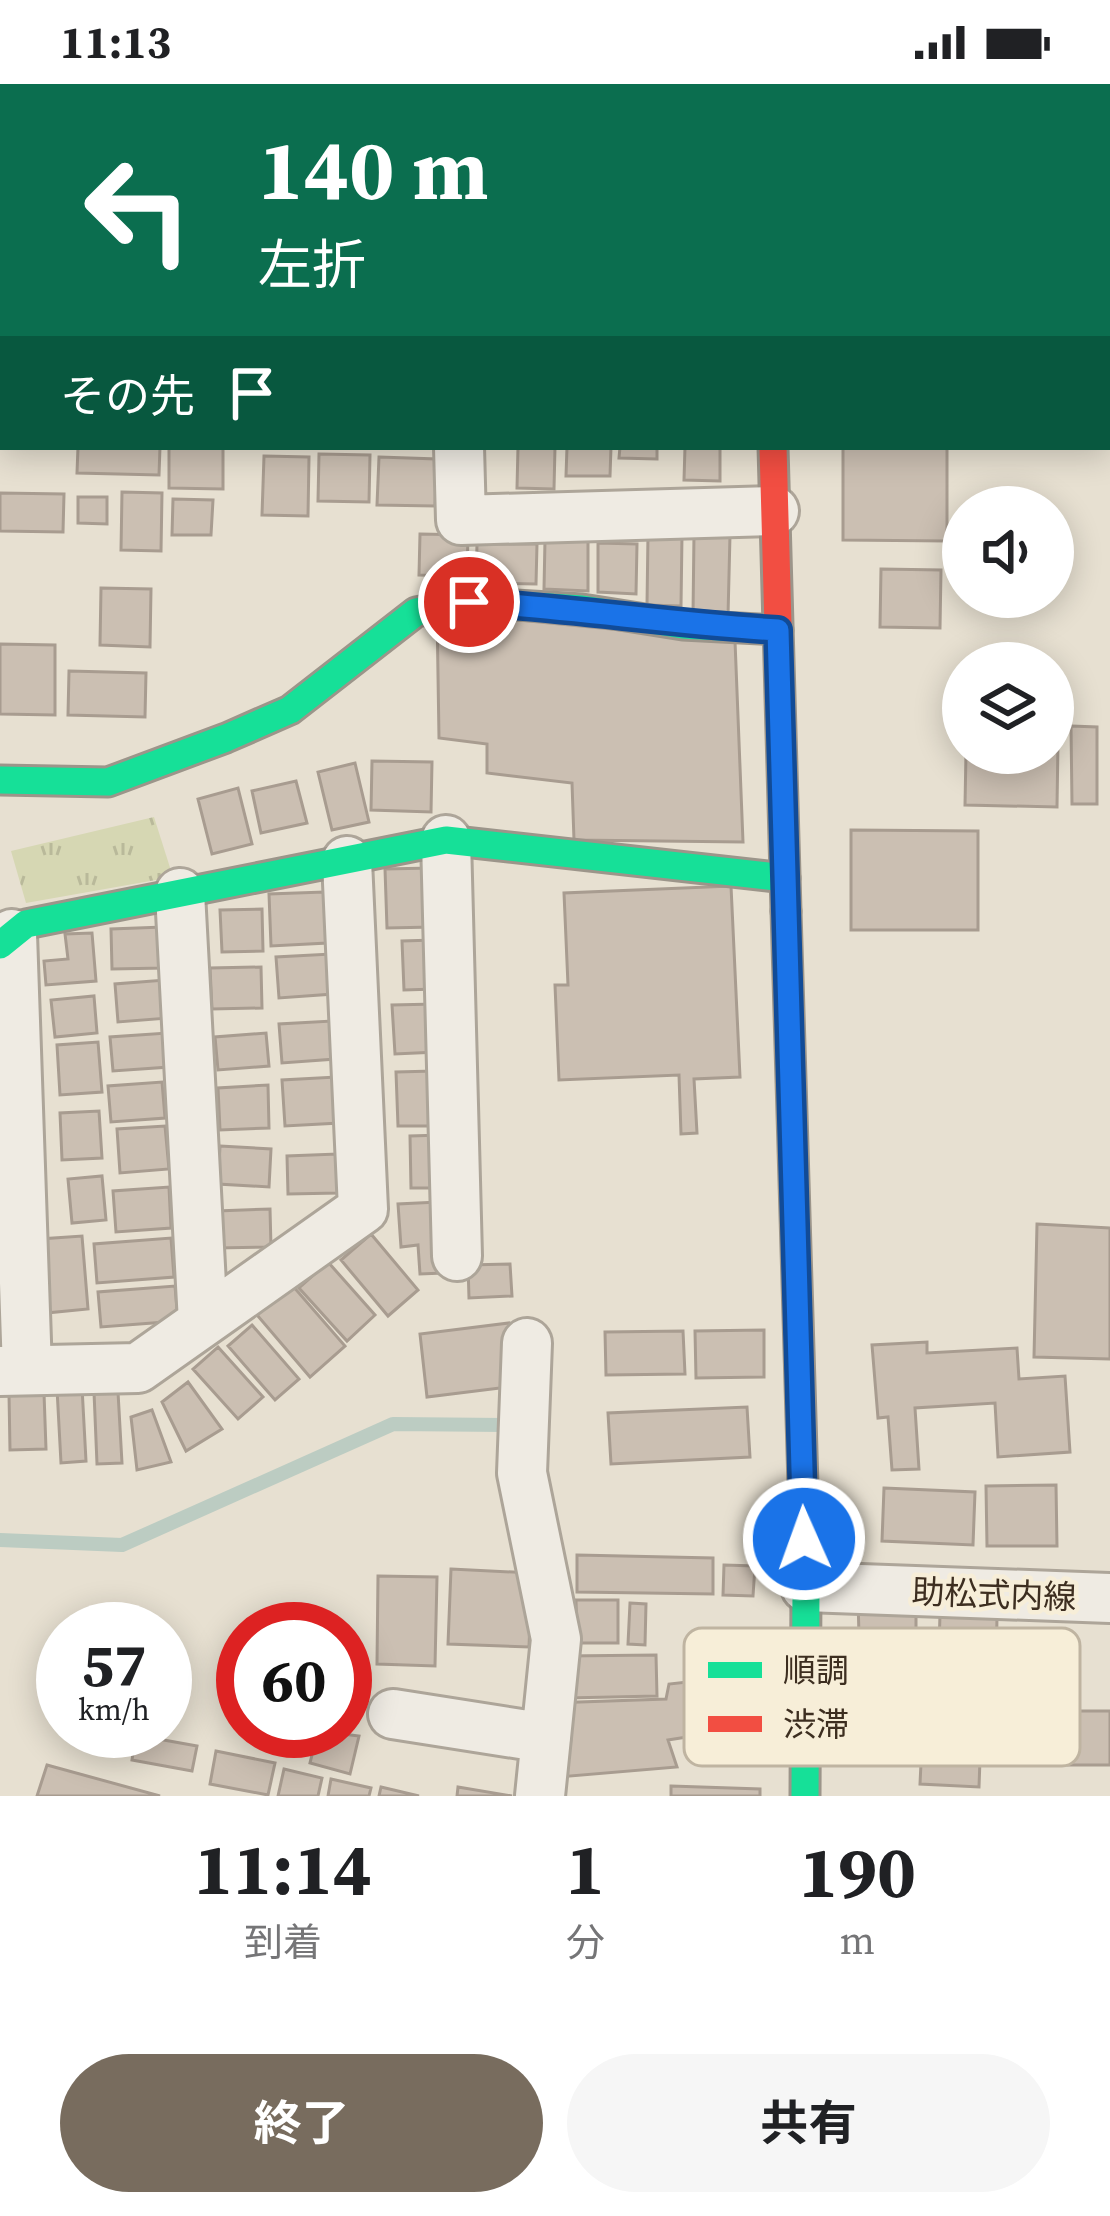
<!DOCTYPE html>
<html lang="ja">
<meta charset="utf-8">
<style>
:root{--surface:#fff;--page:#f6f6f6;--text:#202124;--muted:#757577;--accent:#786c5e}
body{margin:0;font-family:"Source Serif 4","Noto Sans JP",serif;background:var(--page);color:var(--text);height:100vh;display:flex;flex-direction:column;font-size:45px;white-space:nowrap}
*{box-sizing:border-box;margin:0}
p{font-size:39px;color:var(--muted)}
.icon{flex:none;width:66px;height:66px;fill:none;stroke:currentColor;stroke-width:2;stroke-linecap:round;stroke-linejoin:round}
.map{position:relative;height:1712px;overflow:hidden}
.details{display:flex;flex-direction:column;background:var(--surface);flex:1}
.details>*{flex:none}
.banner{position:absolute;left:0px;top:0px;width:1110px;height:366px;box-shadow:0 6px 30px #0003;background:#0b6e4f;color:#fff;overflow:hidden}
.controls{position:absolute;left:942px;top:402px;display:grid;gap:24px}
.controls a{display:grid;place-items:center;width:132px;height:132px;border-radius:50%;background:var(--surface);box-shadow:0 6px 30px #0003;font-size:60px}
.speed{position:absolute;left:36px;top:1518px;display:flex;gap:24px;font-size:60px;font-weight:700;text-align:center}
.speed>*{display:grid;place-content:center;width:156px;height:156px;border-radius:50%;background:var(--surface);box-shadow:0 6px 30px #0003;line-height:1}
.speed small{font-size:30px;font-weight:400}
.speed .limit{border:18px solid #d22;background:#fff;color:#111}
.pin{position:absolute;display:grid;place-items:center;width:102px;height:102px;color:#fff;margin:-51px;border:6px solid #fff;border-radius:50%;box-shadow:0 3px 12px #0007}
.me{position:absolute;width:132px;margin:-66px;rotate:358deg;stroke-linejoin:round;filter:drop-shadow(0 0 9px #0008)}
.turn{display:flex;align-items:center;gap:42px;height:252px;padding:0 60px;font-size:54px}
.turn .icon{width:156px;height:156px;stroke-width:2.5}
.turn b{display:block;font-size:84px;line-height:102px}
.then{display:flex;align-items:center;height:114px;padding:0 60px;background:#0003;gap:24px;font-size:45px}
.eta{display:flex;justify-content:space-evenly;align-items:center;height:204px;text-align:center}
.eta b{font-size:72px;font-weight:700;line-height:84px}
.primary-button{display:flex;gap:24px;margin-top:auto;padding:24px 60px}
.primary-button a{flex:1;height:138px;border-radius:72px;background:var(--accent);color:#fff;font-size:48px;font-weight:700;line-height:138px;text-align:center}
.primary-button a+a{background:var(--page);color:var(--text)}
.status{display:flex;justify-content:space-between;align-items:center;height:84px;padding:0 60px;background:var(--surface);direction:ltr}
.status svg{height:33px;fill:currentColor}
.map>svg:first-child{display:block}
</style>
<div class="status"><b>11:13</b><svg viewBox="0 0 49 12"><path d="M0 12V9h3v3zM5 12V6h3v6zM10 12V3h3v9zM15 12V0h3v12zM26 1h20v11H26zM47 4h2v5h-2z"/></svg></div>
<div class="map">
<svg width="1110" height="1712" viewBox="0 0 1110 1712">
<defs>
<pattern id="park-tufts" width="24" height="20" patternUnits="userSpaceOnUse" patternTransform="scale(3)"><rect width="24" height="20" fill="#d6d7b3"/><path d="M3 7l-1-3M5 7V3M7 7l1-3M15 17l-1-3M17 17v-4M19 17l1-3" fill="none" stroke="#b9b99a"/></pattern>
</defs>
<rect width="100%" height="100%" fill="#e7e0d1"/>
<!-- park -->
<path fill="url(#park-tufts)" d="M 154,733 L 173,793 L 26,819 L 11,767 Z"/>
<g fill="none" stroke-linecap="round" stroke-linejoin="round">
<!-- stream -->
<path stroke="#bcccc2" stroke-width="14" d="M 0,1456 L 122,1461 L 393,1340 L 504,1341"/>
</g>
<!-- building -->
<path fill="#cbbfb2" stroke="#a89c90" stroke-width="3" d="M 185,0 L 324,0 L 185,3 Z
M 382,0 L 454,0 L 454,3 L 382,3 Z
M 509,0 L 569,0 L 569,3 L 509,3 Z
M 656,0 L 720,0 L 720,3 L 656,3 Z
M 963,0 L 1019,0 L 1019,3 L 963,3 Z
M 1107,53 L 1110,53 L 1107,119 Z
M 78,363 L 160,363 L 159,391 L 77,389 Z
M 169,363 L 223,363 L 223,405 L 169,404 Z
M 518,363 L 555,363 L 554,405 L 517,404 Z
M 567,363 L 611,363 L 610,392 L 566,392 Z
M 620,363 L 657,363 L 657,375 L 619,374 Z
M 685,363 L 720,363 L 720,397 L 684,396 Z
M 843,363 L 947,363 L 947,457 L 843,456 Z
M 319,370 L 370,371 L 369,418 L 318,417 Z
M 264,372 L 309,373 L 308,432 L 262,431 Z
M 379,373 L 437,375 L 435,422 L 377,421 Z
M 122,408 L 162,409 L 161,467 L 121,466 Z
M 0,409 L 64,410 L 63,448 L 0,447 Z
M 78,413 L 107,413 L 107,440 L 78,439 Z
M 173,415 L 213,416 L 211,451 L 172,451 Z
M 420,450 L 468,451 L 467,492 L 419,491 Z
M 648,450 L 682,451 L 681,522 L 647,521 Z
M 694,450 L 730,451 L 728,532 L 693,531 Z
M 545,456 L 588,456 L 588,507 L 544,505 Z
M 598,459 L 637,460 L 636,510 L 598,508 Z
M 477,460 L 537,460 L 536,500 L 476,499 Z
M 881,485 L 941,486 L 940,544 L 880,543 Z
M 101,504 L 151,505 L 150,563 L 100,561 Z
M 437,528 L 735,557 L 743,758 L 574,756 L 572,699 L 487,689 L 487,660 L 439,654 Z
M 0,560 L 55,561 L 55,631 L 0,630 Z
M 69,587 L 146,589 L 145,633 L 68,631 Z
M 1071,642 L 1097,643 L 1097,720 L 1072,720 Z
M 1053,658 L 1058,658 L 1057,723 L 965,721 L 966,669 L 1053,669 Z
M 372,677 L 432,678 L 431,728 L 371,726 Z
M 355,679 L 369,738 L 332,746 L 318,688 Z
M 296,697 L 307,739 L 261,749 L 252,707 Z
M 238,704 L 252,760 L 212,770 L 198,715 Z
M 851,746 L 978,747 L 978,846 L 851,846 Z
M 431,784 L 433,843 L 387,844 L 385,785 Z
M 731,802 L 740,993 L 694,995 L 697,1049 L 681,1050 L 679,991 L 559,996 L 555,901 L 568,901 L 564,809 Z
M 324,808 L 327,859 L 271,862 L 269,810 Z
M 262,825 L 263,867 L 222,868 L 220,826 Z
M 163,843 L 164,884 L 112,885 L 111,845 Z
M 92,849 L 96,897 L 46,901 L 44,877 L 68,875 L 65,850 Z
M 434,856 L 435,905 L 404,906 L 402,857 Z
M 331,870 L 333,910 L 279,914 L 276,873 Z
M 261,883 L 262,924 L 212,925 L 210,884 Z
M 165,896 L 169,934 L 118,938 L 115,900 Z
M 94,912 L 97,949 L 55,953 L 51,916 Z
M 435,920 L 437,968 L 395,970 L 392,921 Z
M 332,937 L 335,975 L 282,979 L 279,940 Z
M 167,949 L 169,983 L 113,987 L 110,953 Z
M 266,949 L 269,982 L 218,986 L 215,953 Z
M 98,958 L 102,1008 L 60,1011 L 57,961 Z
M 434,987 L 435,1042 L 398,1042 L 396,988 Z
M 336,993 L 339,1039 L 285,1042 L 282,996 Z
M 162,998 L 165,1034 L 111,1038 L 108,1002 Z
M 268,1001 L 269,1044 L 220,1046 L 218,1004 Z
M 99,1027 L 102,1074 L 62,1076 L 60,1029 Z
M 165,1042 L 169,1085 L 120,1089 L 117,1045 Z
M 442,1051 L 443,1104 L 411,1104 L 410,1052 Z
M 220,1062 L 271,1065 L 269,1103 L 218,1100 Z
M 337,1070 L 338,1109 L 288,1110 L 287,1072 Z
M 102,1092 L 106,1136 L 72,1139 L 68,1095 Z
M 169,1103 L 171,1144 L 116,1148 L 113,1107 Z
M 438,1118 L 443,1189 L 420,1190 L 418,1161 L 401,1163 L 398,1120 Z
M 270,1125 L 271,1163 L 217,1164 L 217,1127 Z
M 1037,1140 L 1110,1144 L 1110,1275 L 1034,1273 Z
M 371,1150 L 418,1206 L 388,1232 L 341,1176 Z
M 82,1152 L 88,1225 L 46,1229 L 40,1155 Z
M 171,1154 L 174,1193 L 97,1199 L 94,1160 Z
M 328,1178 L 375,1231 L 347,1257 L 299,1204 Z
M 510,1180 L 512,1212 L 469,1214 L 468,1181 Z
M 292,1201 L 345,1262 L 310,1293 L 257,1231 Z
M 175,1202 L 178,1237 L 101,1243 L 98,1208 Z
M 509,1239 L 517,1302 L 427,1313 L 420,1250 Z
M 252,1241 L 299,1295 L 275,1316 L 228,1262 Z
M 764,1246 L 764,1293 L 696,1294 L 695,1247 Z
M 683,1247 L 685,1290 L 606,1291 L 605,1248 Z
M 927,1258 L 927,1269 L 1017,1264 L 1019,1295 L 1065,1292 L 1070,1368 L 998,1373 L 995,1319 L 915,1324 L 919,1385 L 892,1386 L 888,1333 L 878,1334 L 872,1261 Z
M 218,1263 L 263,1313 L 238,1335 L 193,1285 Z
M 188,1298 L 222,1345 L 186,1367 L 162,1318 Z
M 82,1303 L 86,1377 L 61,1379 L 57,1305 Z
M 94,1308 L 118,1308 L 122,1379 L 97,1380 Z
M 44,1309 L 46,1365 L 10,1366 L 9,1310 Z
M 747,1323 L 750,1373 L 611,1380 L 608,1329 Z
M 152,1326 L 171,1378 L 137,1386 L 131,1333 Z
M 1056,1401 L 1057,1462 L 987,1462 L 986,1402 Z
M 884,1404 L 975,1408 L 973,1461 L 882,1457 Z
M 577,1471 L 713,1474 L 713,1510 L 577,1508 Z
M 724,1481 L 755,1482 L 753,1512 L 723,1511 Z
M 451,1485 L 532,1489 L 529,1563 L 448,1560 Z
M 378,1492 L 437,1493 L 435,1582 L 377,1580 Z
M 576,1516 L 618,1516 L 618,1559 L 577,1559 Z
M 858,1516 L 916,1516 L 916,1551 L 859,1551 Z
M 630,1519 L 646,1520 L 645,1561 L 628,1560 Z
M 940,1530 L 997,1531 L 996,1599 L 938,1597 Z
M 656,1571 L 657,1612 L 566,1614 L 565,1572 Z
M 733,1593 L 738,1645 L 668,1656 L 677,1683 L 559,1693 L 551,1619 L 666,1615 L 669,1600 Z
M 924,1617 L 982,1620 L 979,1703 L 920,1700 Z
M 1068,1627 L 1110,1627 L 1110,1681 L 1068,1681 Z
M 318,1647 L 359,1652 L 350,1690 L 310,1679 Z
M 136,1651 L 197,1662 L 192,1687 L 132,1676 Z
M 216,1667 L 275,1679 L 268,1711 L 210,1700 Z
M 47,1681 L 160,1712 L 37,1712 Z
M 284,1685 L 322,1694 L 318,1712 L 278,1712 Z
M 331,1695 L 371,1704 L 369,1712 L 328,1712 Z
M 671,1702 L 760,1705 L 760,1712 L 671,1712 Z
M 381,1703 L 419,1712 L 379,1712 Z
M 458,1703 L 512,1712 L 457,1712 Z"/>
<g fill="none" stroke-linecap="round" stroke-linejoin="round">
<defs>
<path id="street" d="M 613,0 L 613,3
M 459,363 L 461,436 L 774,427
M 446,756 L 457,1172
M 180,809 L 203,1238
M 12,850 L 27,1286
M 527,1259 L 522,1389 L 556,1555 L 540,1712
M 0,1287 L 138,1284 L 363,1125 L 347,777
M 806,1503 L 1110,1514
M 393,1630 L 546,1654"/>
<path id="fast" d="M 0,696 L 108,698 L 226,654 L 290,626 L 416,528 L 469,518 L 582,525 L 683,541 L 778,546
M 786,827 L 806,1503 L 805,1712
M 0,861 L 26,840 L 446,756 L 785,794"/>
<path id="jam" d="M 766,0 L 766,3
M 773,363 L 786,827"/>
</defs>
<!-- street casing -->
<use href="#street" stroke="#ada599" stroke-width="54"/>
<!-- fast casing -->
<use href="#fast" stroke="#9c958a" stroke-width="33"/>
<!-- jam casing -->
<use href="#jam" stroke="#9c958a" stroke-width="33"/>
<!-- street -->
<use href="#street" stroke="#efebe3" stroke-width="48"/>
<!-- fast -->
<use href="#fast" stroke="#16e098" stroke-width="27"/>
<!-- jam -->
<use href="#jam" stroke="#f24e42" stroke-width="27"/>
</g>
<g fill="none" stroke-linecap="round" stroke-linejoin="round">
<defs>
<path id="route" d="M 469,518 C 573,524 674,540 778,546 L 804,1455"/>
</defs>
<!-- route casing -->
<use href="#route" stroke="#114b97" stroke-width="30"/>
<!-- route -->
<use href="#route" stroke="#1a73e8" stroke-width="21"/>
</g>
<g text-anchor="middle" stroke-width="9" stroke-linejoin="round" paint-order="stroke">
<!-- street labels -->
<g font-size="33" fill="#3d2e20" stroke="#f7eed8">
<text transform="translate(994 1510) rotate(2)" y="12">助松式内線</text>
</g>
</g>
<!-- legend -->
<rect x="684" y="1544" width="396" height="138" rx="18" fill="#f7eed8" stroke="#bfb4a1" stroke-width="3"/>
<rect x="708" y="1578" width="54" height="16" fill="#16e098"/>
<rect x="708" y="1632" width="54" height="16" fill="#f24e42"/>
<g font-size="33" fill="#3d2e20">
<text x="783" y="1598">順調</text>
<text x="783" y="1652">渋滞</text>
</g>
</svg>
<div class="controls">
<a><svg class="icon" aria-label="sound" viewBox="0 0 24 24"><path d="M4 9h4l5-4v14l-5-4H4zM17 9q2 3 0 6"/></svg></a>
<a><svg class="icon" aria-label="layers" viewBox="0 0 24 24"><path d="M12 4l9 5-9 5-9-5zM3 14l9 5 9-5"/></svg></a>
</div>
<div class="speed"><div>57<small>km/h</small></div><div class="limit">60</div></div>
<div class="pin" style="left:469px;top:518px;background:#d93025"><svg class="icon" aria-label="arrive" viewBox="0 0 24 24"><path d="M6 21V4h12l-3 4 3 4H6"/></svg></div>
<svg class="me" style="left:804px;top:1455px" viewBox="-20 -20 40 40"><circle r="17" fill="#1a73e8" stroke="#fff" stroke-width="3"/><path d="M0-11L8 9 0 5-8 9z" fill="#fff"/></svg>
<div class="banner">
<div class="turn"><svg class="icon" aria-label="left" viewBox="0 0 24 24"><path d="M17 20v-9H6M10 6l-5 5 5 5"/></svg><div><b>140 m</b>左折</div></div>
<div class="then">その先<svg class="icon" aria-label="arrive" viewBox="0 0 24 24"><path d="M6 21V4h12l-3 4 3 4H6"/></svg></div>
</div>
</div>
<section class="details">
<div class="eta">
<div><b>11:14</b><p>到着</p></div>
<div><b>1</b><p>分</p></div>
<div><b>190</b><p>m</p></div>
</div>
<div class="primary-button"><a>終了</a><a>共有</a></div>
</section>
